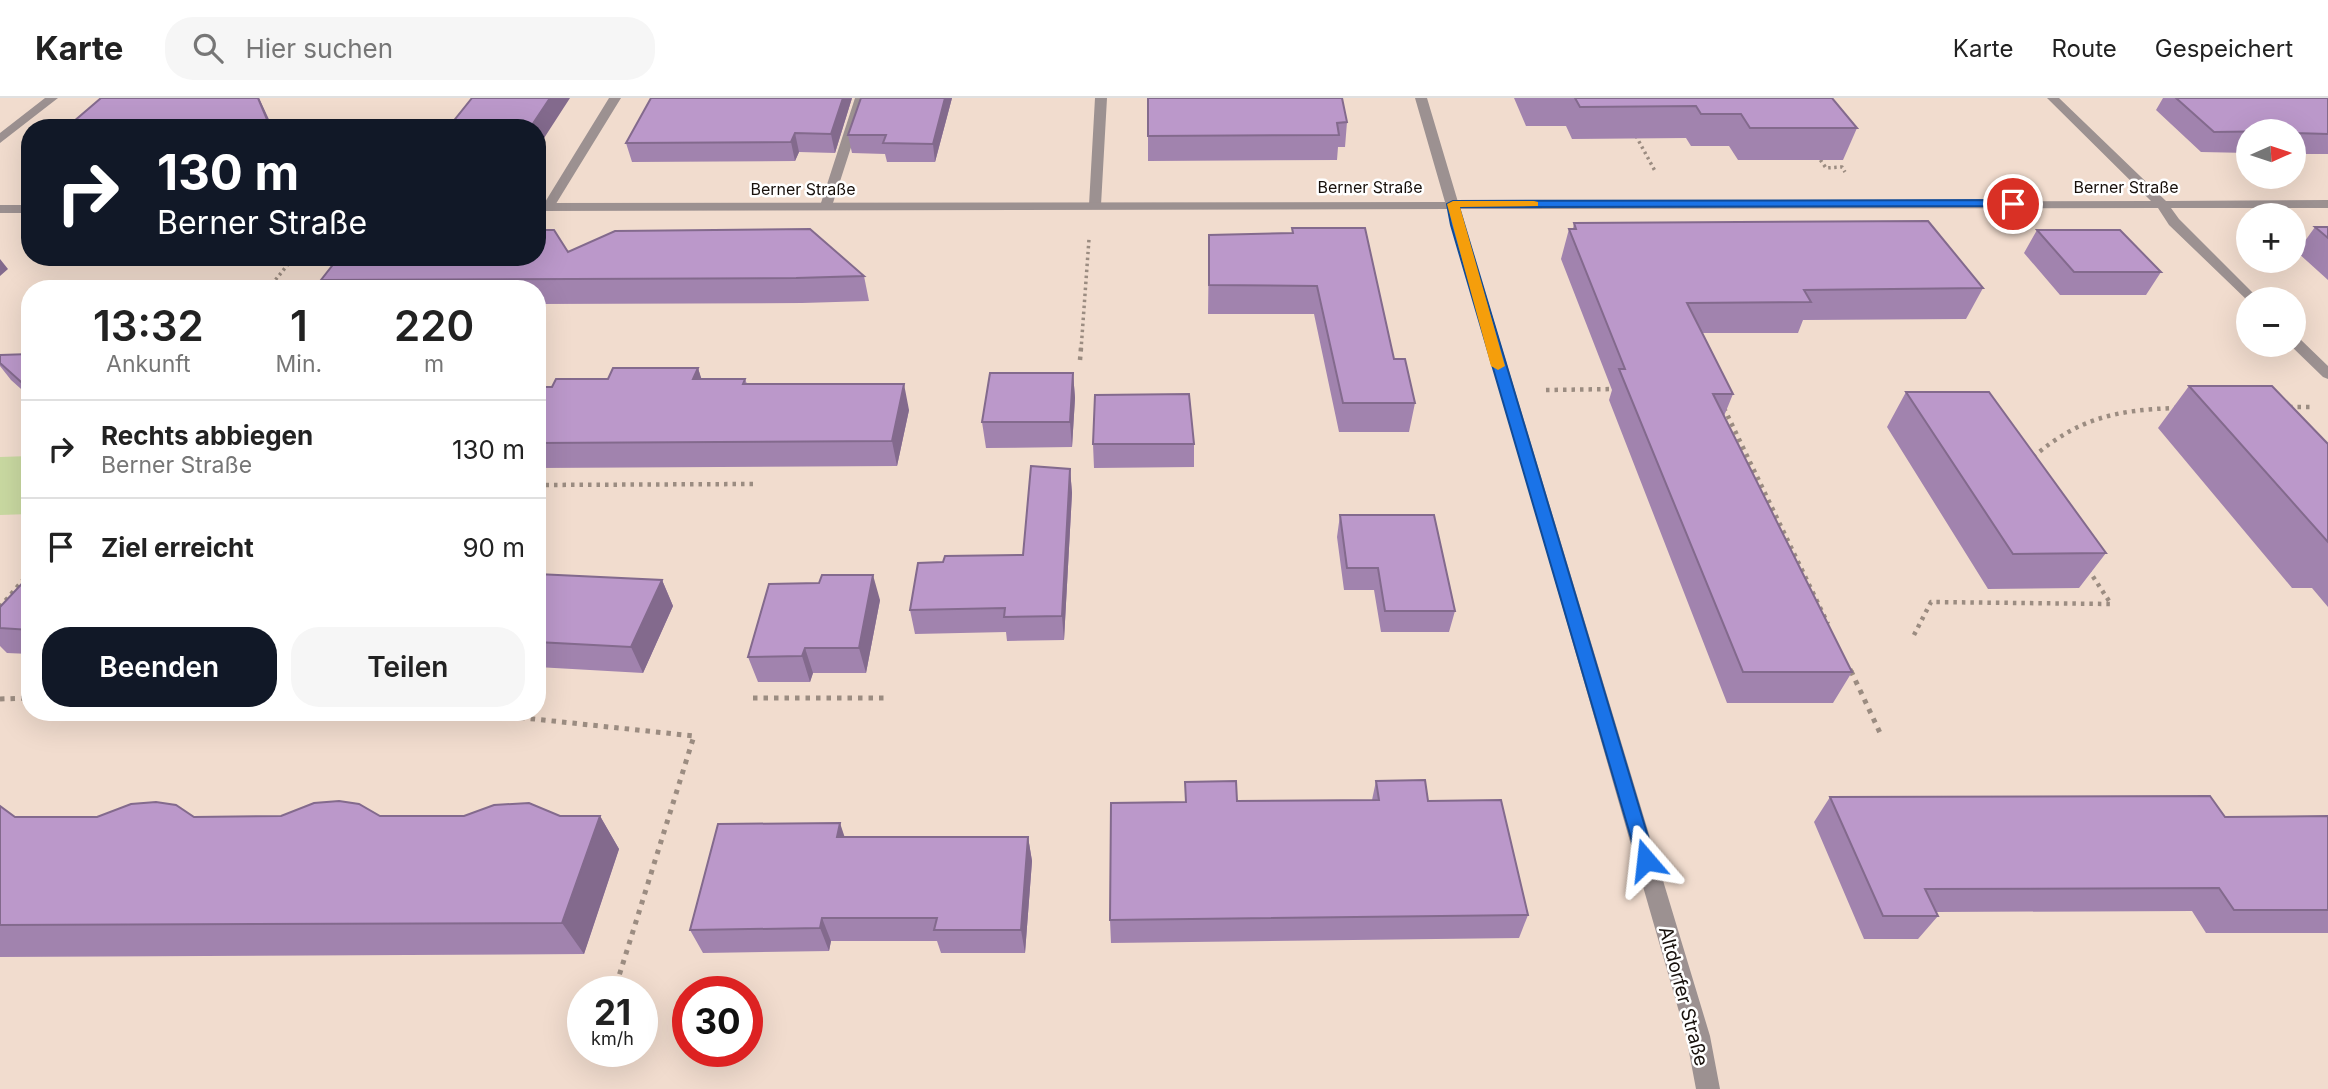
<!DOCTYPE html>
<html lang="de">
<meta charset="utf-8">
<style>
:root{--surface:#fff;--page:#f6f6f6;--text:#222;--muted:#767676;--line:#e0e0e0;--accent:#111827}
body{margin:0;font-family:Inter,sans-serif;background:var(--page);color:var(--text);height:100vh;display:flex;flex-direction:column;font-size:26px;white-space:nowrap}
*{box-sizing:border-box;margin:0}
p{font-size:23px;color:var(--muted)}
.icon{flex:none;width:38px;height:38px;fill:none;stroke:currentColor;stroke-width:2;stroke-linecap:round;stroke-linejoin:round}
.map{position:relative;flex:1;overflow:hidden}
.panel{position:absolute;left:21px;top:182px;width:525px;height:441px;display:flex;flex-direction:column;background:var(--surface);border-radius:28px;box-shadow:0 7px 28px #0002}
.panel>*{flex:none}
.banner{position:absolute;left:21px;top:21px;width:525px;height:147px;border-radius:28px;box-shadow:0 7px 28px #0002;background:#111827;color:#fff;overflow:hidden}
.needle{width:46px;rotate:87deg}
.buttons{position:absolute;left:2236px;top:21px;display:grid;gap:14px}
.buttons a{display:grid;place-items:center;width:70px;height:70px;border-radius:50%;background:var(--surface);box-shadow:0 7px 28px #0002;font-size:35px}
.speed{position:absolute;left:567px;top:878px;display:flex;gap:14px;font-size:35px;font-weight:700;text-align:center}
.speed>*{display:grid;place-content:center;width:91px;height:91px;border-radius:50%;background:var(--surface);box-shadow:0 7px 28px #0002;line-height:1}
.speed small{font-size:18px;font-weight:400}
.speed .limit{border:10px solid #d22;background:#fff;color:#111}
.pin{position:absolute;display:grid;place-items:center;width:60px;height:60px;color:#fff;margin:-30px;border:4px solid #fff;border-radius:50%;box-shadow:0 2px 7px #0007}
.me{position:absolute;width:77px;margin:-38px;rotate:343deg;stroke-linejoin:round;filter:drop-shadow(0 0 5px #0008)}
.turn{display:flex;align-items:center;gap:24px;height:147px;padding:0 21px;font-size:32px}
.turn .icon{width:91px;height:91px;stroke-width:2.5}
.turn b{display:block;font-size:49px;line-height:60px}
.eta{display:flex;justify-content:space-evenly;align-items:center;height:119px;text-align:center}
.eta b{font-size:42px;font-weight:600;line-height:49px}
.button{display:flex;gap:14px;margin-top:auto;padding:14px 21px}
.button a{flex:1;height:80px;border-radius:28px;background:var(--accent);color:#fff;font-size:28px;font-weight:600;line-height:80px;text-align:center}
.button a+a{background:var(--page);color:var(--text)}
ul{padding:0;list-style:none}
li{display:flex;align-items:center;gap:21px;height:98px;padding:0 21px;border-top:2px solid var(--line)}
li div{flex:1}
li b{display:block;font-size:26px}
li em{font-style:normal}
header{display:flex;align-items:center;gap:42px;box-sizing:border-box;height:98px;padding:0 35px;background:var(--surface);border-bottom:2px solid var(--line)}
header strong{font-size:33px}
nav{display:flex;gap:38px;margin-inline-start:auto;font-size:24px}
.search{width:490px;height:63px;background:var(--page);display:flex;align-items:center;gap:18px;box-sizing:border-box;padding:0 24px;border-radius:28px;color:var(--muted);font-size:26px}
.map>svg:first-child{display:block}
</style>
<header>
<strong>Karte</strong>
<div class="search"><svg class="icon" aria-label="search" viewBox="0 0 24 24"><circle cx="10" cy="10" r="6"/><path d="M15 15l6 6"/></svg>Hier suchen</div>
<nav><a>Karte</a><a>Route</a><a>Gespeichert</a></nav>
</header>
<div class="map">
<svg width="2328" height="991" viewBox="0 0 2328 991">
<rect width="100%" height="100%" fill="#f1dcce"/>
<!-- green -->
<path fill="#c9d9a1" d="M 30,358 L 30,416 L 0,417 L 0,359 Z"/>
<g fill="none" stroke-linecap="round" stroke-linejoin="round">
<!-- path-far2 -->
<path stroke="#9b8c81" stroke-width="3.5" stroke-dasharray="2.5 3.5" stroke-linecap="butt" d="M 1636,38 L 1655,73
M 1817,57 L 1826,70 L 1842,69 L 1845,74
M 268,191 L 294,159
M 1081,252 L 1089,141"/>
<!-- path-far1 -->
<path stroke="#9b8c81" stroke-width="4.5" stroke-dasharray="3.5 5" stroke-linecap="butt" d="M 1080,262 L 1081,250
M 1546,292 L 1615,291
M 2289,309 L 2312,309
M 1724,310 L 1828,526
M 2033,359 C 2079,320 2116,312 2175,310
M 537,387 L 754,386
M 0,509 L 30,474
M 1914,537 L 1931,504 L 2111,506 L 2088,471
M 1850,571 L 1852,575"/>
<!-- path -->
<path stroke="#9b8c81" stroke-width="5" stroke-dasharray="4.5 6" stroke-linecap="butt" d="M 1851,573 L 1881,637
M 753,600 L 889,600
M 0,601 L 30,600
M 468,614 L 694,638 L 614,894"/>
<!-- lane -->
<path fill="#9c9191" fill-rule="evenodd" d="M 609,0 L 621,0 L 554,109 L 544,112 L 542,109 Z
M 855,0 L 867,0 L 832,108 L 822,111 L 820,108 Z
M 1095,0 L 1107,0 L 1101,107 L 1095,111 L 1089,107 Z"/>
<!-- street -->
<path fill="#9c9191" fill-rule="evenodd" d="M 45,0 L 58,0 L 0,45 L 0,35 Z
M 1415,0 L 1427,0 L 1458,104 L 2151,103 L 2047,0 L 2059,0 L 2166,103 L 2328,102 L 2328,110 L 2171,110 L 2179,121 L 2259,201 L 2249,201 L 2249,204 L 2169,127 L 2158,110 L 1460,111 L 1710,938 L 1720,991 L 1696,991 L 1686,938 L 1448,111 L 537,113 L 537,105 L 1445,104 Z
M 0,107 L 30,107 L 30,115 L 0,115 Z
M 2294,239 L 2299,240 L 2328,268 L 2328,281 L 2323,279 L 2290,247 L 2294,247 Z"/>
</g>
<!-- wall -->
<path fill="#a183ae" d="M 852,0 L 835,55 L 799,54 L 795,63 L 632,64 L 626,45 Z
M 952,0 L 935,64 L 887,64 L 885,56 L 852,55 L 848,37 Z
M 1148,0 L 1347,24 L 1345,49 L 1338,49 L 1337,62 L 1148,63 Z
M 1514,0 L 1832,0 L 1857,30 L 1843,62 L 1738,62 L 1729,48 L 1691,48 L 1686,40 L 1572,41 L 1566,28 L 1526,28 Z
M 2163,0 L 2328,0 L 2328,56 L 2294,56 L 2294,33 L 2249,33 L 2249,55 L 2201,54 L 2156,12 Z
M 1574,125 L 1983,190 L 1966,221 L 1803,222 L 1798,235 L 1702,235 L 1733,296 L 1724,318 L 1852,574 L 1833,605 L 1727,605 L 1609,302 L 1612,292 L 1561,161 L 1569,131 L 1573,131 Z
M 2315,129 L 2328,129 L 2328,182 L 2297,154 Z
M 1292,130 L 1394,261 L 1415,305 L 1409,334 L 1339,334 L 1314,216 L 1208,216 L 1209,137 L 1292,135 Z
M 2037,132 L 2161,174 L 2146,197 L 2060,197 L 2024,155 Z
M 568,154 L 864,178 L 869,203 L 802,205 L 537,206 L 537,191 L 326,191 L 321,182 Z
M 30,256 L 30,299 L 11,282 L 0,268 L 0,257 Z
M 698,270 L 701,281 L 745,281 L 747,286 L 909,312 L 897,368 L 537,370 L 537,289 L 552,289 Z
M 1073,275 L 1075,300 L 1072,349 L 986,350 L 982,324 Z
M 2189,288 L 2328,346 L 2328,509 L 2312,490 L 2292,490 L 2158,330 Z
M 1906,294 L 2106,455 L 2079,490 L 1988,491 L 1887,329 Z
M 1093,346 L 1194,346 L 1194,369 L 1094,370 Z
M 1070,371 L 1072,395 L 1064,542 L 1007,543 L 1006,534 L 915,536 L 910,512 L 943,464 L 1023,457 Z
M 1340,417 L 1455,513 L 1449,534 L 1381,534 L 1374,492 L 1344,492 L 1337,439 Z
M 537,476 L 662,482 L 673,508 L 643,575 L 537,569 Z
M 30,477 L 30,556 L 7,555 L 0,548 L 0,509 Z
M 880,502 L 866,575 L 813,575 L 810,584 L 758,584 L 748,559 Z
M 1376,683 L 1428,703 L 1528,817 L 1519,840 L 1111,845 L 1110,822 L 1185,704 L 1185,684 L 1237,703 L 1372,702 Z
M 1830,699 L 2225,719 L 2328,718 L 2328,835 L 2206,835 L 2192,813 L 1936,814 L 1938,818 L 1918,841 L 1864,841 L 1814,724 Z
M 0,708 L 15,719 L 600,718 L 619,751 L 584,856 L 0,859 Z
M 845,739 L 1028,739 L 1032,763 L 1025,855 L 941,855 L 937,843 L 831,843 L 829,853 L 703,855 L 690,832 Z"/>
<!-- shaded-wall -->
<path fill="#836a8d" d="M 258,0 L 259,0 L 273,30 L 266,30 Z
M 550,0 L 570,0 L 537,51 L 537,30 L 530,30 Z
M 843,0 L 852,0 L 835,55 L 831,36 Z
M 945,0 L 952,0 L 935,64 L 933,46 Z
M 795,35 L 799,54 L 795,63 L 791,44 Z
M 0,161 L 8,171 L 0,178 Z
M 698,270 L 706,295 L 693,281 Z
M 1073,275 L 1075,300 L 1072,349 L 1070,324 Z
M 904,286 L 909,312 L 897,368 L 892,343 Z
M 1070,371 L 1072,395 L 1064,542 L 1062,518 Z
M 873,477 L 880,502 L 866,575 L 859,550 Z
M 662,482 L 673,508 L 643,575 L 631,549 Z
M 805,550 L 813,575 L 810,584 L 802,558 Z
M 600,718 L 619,751 L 584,856 L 562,825 Z
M 840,725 L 848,749 L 837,739 Z
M 1028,739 L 1032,763 L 1025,855 L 1021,832 Z
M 822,820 L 831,843 L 829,853 L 820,830 Z"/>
<!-- building -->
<path fill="#bb98ca" stroke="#836a8d" stroke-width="2" d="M 101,0 L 258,0 L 269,26 L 266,30 L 66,30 Z
M 472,0 L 550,0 L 530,30 L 448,30 Z
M 651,0 L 843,0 L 831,36 L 795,35 L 791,44 L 626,45 Z
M 861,0 L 945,0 L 933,46 L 883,45 L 886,37 L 848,37 Z
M 1148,0 L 1342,0 L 1347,24 L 1337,25 L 1339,37 L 1148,38 Z
M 1575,0 L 1832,0 L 1857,30 L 1750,30 L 1741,16 L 1701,16 L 1696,8 L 1580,9 Z
M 2176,0 L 2328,0 L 2328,36 L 2294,35 L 2294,33 L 2214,34 Z
M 1928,123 L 1983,190 L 1804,192 L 1811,204 L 1687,205 L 1733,296 L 1713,296 L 1852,574 L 1743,574 L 1619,271 L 1625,271 L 1569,131 L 1576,131 L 1574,125 Z
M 2315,129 L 2328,129 L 2328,140 Z
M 1292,130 L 1365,130 L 1394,261 L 1405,261 L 1415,305 L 1343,305 L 1317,188 L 1209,187 L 1209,137 L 1293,135 Z
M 810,131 L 864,178 L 796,180 L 321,182 L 339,159 L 537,159 L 537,132 L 554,132 L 568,154 L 615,133 Z
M 2037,132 L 2120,132 L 2161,174 L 2074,174 Z
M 30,256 L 30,292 L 0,265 L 0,257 Z
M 613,270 L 698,270 L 693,281 L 745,281 L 743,286 L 904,286 L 892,343 L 537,345 L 537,289 L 552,289 L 556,281 L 608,281 Z
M 990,275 L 1073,275 L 1070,324 L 982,324 Z
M 2189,288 L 2272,288 L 2328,346 L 2328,444 Z
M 1906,294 L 1989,294 L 2106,455 L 2013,456 Z
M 1189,296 L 1194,346 L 1093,346 L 1095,297 Z
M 1031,368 L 1070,371 L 1062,518 L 1004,519 L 1005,510 L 910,512 L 918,465 L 943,464 L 945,458 L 1023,457 Z
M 1340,417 L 1434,417 L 1455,513 L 1385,513 L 1378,470 L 1347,470 Z
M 537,476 L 662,482 L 631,549 L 537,544 Z
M 30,477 L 30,532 L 0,530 L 0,509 Z
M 822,477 L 873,477 L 859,550 L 805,550 L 802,558 L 748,559 L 769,486 L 819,485 Z
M 1425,682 L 1428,703 L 1501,702 L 1528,817 L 1110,822 L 1111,705 L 1186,704 L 1185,684 L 1236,683 L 1237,703 L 1379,702 L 1376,683 Z
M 2210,698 L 2225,719 L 2328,718 L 2328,812 L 2234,812 L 2219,790 L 1925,791 L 1938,818 L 1883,818 L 1830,699 Z
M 339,703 L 359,706 L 380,718 L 464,718 L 494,707 L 529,705 L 560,718 L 600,718 L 562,825 L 0,827 L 0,708 L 15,719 L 97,719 L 131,706 L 156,704 L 176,707 L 194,719 L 281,718 L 314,705 Z
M 840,725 L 837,739 L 1028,739 L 1021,832 L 934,832 L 937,820 L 822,820 L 820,830 L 690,832 L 718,726 Z"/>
<!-- route -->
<path fill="#1a73e8" stroke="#114b97" stroke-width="2" d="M 2013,102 L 2019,106 L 2017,108 L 1459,109 L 1655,762 L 1652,767 L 1639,767 L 1451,127 L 1447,106 L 1453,103 Z"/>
<!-- slow -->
<path fill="#f59e0b" d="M 1534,103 L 1538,104 L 1538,108 L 1460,109 L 1505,268 L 1498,272 L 1491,268 L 1447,106 L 1453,103 Z"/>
<g text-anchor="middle" stroke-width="5" stroke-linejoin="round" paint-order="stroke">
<!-- far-street labels -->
<g font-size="16" fill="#18110c" stroke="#fff">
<text x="1370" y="95">Berner Straße</text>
<text x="2126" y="95">Berner Straße</text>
<text x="803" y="97">Berner Straße</text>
</g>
<!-- street labels -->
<g font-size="19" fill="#18110c" stroke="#fff">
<text transform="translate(1684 898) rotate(75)" y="7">Altdorfer Straße</text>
</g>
</g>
</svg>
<div class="buttons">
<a><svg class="needle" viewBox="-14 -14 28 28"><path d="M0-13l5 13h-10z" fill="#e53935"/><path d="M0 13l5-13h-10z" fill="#767676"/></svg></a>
<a>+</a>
<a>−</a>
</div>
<div class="speed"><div>21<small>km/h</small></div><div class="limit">30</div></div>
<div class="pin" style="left:2013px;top:106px;background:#d93025"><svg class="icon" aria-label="arrive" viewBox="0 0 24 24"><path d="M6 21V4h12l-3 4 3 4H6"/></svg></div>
<svg class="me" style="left:1646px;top:762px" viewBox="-20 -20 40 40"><path d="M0-17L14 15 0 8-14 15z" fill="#1a73e8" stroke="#fff" stroke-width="4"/></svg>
<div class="banner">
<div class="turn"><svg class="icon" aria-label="right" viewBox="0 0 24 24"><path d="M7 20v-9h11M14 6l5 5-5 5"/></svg><div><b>130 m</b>Berner Straße</div></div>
</div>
<section class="panel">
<div class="eta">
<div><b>13:32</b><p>Ankunft</p></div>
<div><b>1</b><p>Min.</p></div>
<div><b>220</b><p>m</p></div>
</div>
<ul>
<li><svg class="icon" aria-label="right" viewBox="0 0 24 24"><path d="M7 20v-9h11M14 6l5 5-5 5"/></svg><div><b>Rechts abbiegen</b><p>Berner Straße</p></div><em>130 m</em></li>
<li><svg class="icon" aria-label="arrive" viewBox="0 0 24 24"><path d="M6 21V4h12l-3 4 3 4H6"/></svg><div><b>Ziel erreicht</b></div><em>90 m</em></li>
</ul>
<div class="button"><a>Beenden</a><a>Teilen</a></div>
</section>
</div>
